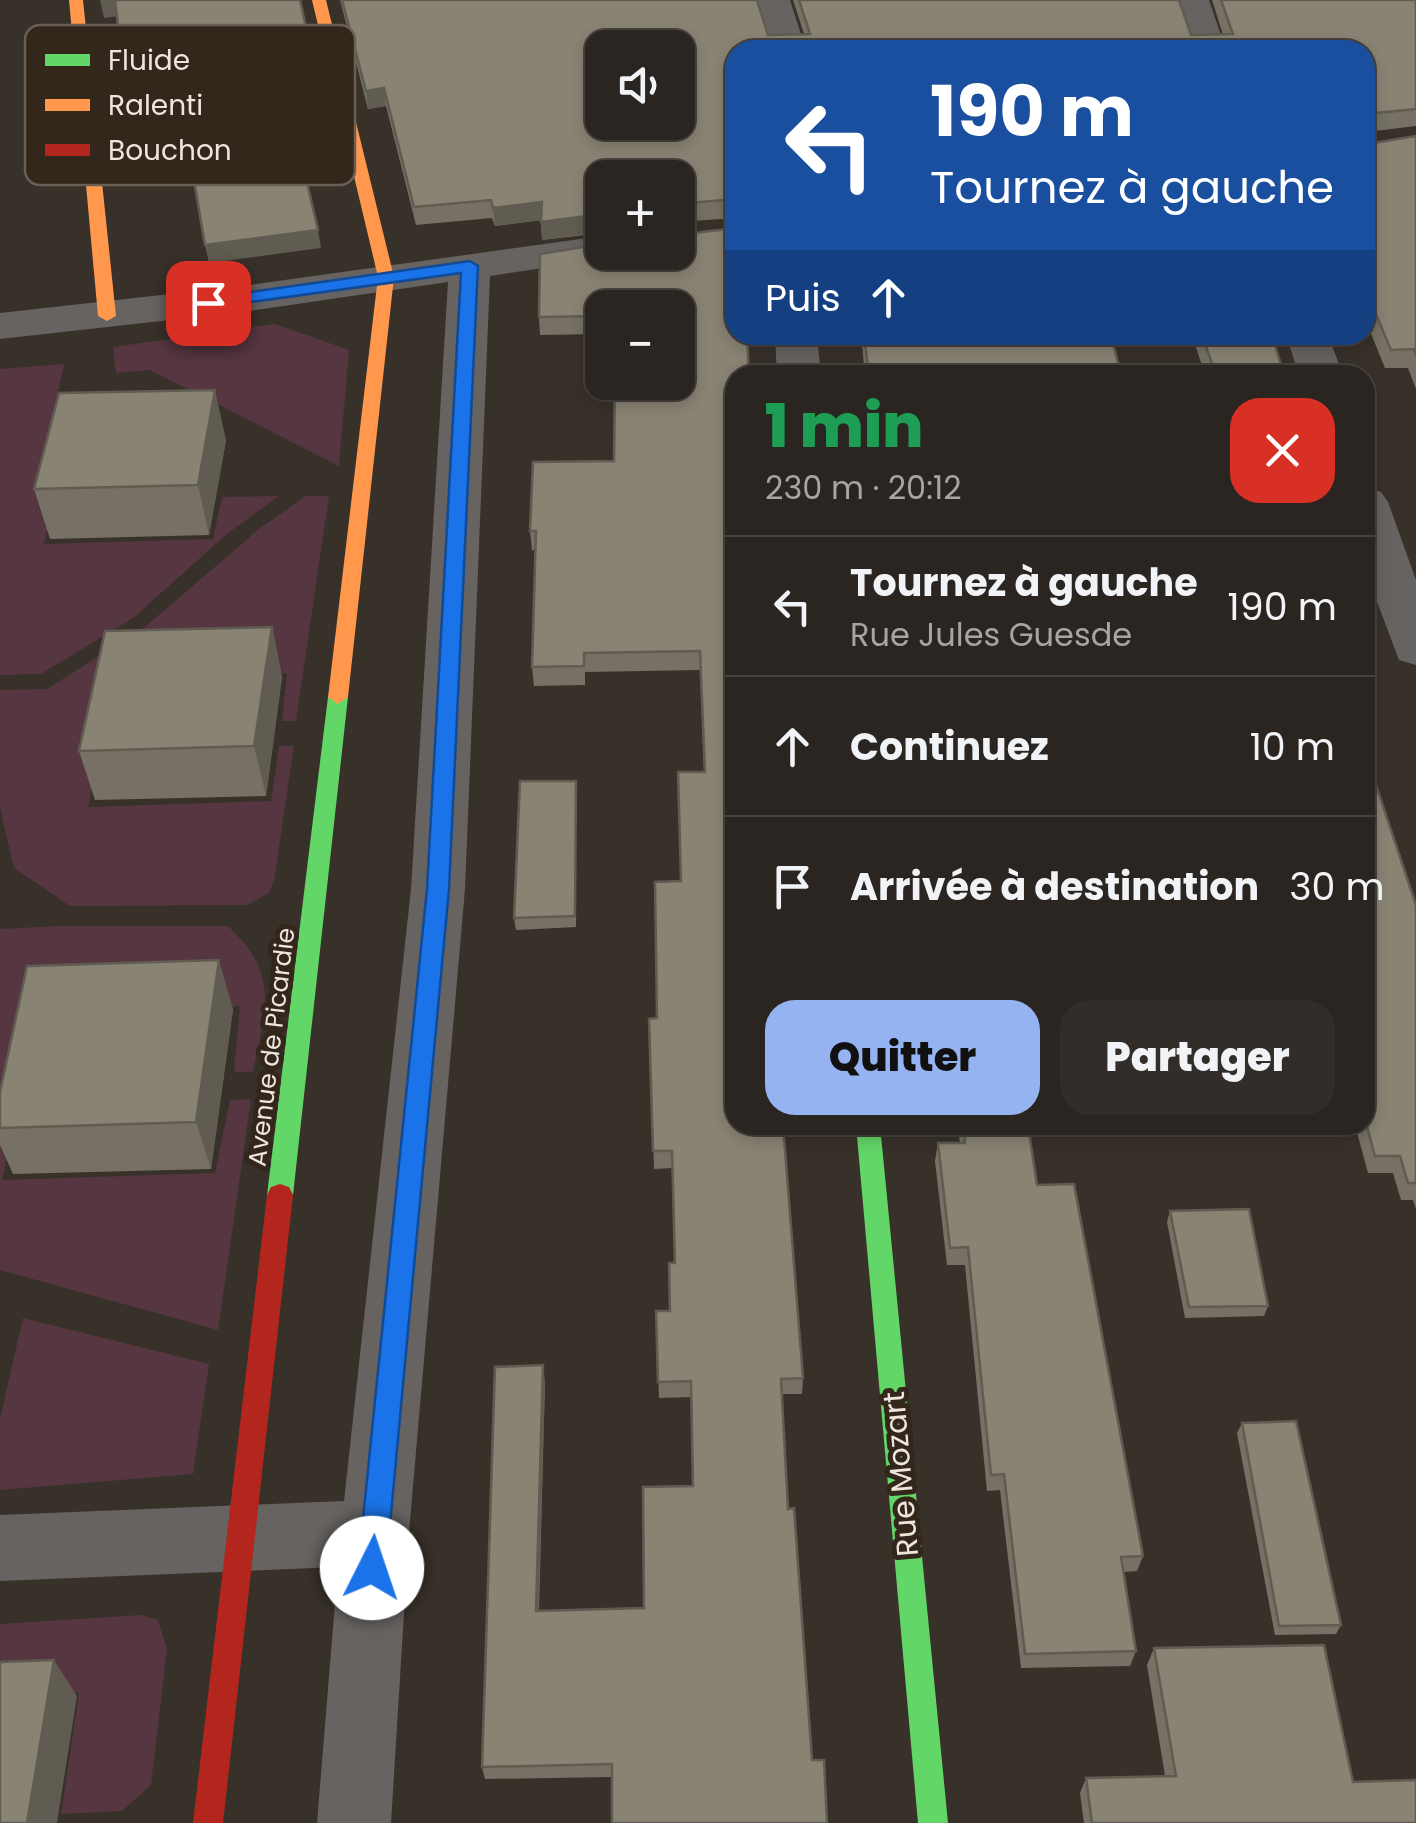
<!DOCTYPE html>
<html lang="fr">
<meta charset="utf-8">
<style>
:root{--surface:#2a2520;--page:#322d29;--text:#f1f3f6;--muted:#a5a5a5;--line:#46423e;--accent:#95b2f1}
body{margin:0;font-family:Poppins,sans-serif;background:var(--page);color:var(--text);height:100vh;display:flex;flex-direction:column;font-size:38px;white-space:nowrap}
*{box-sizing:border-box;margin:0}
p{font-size:32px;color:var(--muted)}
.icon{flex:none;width:55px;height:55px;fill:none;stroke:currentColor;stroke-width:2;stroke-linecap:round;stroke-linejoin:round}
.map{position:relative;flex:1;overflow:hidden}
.details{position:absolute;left:725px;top:365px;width:650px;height:770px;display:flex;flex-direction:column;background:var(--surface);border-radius:30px;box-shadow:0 5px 15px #0003,0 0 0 2px var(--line)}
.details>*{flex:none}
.guide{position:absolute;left:725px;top:40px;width:650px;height:305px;border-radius:30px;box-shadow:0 5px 15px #0003,0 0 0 2px var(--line);background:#1a4fa0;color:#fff;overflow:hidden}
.tools{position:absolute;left:585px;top:30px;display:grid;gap:20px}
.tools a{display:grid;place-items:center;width:110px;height:110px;border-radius:20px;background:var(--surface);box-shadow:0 5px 15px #0003,0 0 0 2px var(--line);font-size:50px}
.pin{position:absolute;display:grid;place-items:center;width:85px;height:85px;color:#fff;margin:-42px;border-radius:20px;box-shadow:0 5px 15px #0006}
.me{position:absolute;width:110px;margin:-55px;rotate:4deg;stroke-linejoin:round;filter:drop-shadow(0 0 8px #0008)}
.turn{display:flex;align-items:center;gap:35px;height:210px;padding:0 40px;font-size:45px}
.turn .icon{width:130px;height:130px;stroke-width:2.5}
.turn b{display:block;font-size:70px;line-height:85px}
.then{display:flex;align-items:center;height:95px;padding:0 40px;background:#0003;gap:20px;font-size:38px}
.round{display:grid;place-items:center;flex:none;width:105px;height:105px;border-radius:30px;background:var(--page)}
.headline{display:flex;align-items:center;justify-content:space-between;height:170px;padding:0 40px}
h1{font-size:60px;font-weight:800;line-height:75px;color:#1e9e55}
.button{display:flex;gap:20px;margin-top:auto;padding:20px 40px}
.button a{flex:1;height:115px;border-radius:30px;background:var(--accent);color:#111;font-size:40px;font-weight:800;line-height:115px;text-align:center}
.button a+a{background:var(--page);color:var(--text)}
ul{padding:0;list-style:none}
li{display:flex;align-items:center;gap:30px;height:140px;padding:0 40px;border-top:2px solid var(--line)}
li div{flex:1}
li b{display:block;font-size:38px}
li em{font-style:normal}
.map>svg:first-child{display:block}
</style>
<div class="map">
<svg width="1416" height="1823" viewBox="0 0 1416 1823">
<rect width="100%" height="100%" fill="#38312a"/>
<!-- green -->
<path fill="#563641" d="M 275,324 L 349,350 L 339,466 L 150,370 L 116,373 L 113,347 Z
M 64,364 L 45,455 L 64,455 L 44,544 L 213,539 L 222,497 L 279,496 L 228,533 L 133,618 L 41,674 L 0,675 L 0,369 Z
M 306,496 L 329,496 L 296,721 L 282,721 L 287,673 L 112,678 L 88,807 L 271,801 L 279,746 L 294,746 L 274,880 L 269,893 L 247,905 L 70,906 L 14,868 L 0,808 L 0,690 L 47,689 L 145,627 L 259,529 Z
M 61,926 L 228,926 C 281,976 265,1008 253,1072 L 234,1072 L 240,1006 L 40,1011 L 2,1180 L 215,1173 L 230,1100 L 251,1099 L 218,1330 L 0,1270 L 0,929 Z
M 23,1318 L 209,1364 L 193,1474 L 0,1490 L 0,1419 Z
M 141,1615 L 158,1620 L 167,1649 L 151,1785 L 122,1811 L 61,1814 L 79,1693 L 0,1695 L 0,1624 Z"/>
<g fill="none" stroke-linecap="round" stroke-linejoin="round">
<!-- street -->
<path fill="#666361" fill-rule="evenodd" d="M 754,0 L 790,0 L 806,50 L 770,50 Z
M 1173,0 L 1209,0 L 1226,50 L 1190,50 Z
M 602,236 L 602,252 L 619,252 L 616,257 L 490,276 L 465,889 L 409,1532 L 391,1823 L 317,1823 L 338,1567 L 0,1581 L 0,1515 L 344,1501 L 411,889 L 448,282 L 242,312 L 0,339 L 0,313 L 242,286 Z
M 775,335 L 817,335 L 821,375 L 777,375 Z
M 1286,335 L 1328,335 L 1343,375 L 1299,375 Z
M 1365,487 L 1381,492 L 1388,502 L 1416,580 L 1416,665 L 1399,660 L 1365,570 Z"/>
<!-- fast -->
<path fill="#63d668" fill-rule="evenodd" d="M 338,690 L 348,697 L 293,1195 L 289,1203 L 280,1206 L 271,1203 L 267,1195 L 328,697 Z
M 856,1125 L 880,1125 L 948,1823 L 918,1823 Z"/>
<!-- slow -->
<path fill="#ff974d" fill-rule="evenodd" d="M 69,0 L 83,0 L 116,316 L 107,321 L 98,316 Z
M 312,0 L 326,0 L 394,277 L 348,697 L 338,704 L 328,697 L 378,277 Z"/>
<!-- jam -->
<path fill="#b3261e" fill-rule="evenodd" d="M 280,1184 L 289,1187 L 293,1195 L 223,1823 L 193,1823 L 267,1195 L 271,1187 Z"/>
</g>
<!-- wall -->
<path fill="#767164" d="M 340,0 L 757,0 L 768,35 L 804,34 L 793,0 L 1179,0 L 1191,35 L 1223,35 L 1212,0 L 1416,0 L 1416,126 L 1367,132 L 1367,144 L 1416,136 L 1416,389 L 1408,368 L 1385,368 L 1365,319 L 1365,50 L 735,50 L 735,218 L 678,222 L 678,178 L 602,178 L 602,233 L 542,240 L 541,220 L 495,226 L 492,218 L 416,225 L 386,106 L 368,109 Z
M 602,244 L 735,375 L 735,1125 L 803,1378 L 802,1394 L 782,1394 L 612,1777 L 485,1779 L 482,1767 L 545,1381 L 539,1611 L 644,1608 L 693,1486 L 691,1397 L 659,1398 L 656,1311 L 670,1311 L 675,1263 L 673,1168 L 654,1169 L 649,1019 L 657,1018 L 680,881 L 704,772 L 700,670 L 585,672 L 585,685 L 534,686 L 532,667 L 536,550 L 532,550 L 530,531 L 614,461 L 678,382 L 602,308 L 602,334 L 540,335 L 539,317 Z
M 861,335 L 1111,335 L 1121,375 L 865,375 Z
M 1192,335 L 1272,335 L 1284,375 L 1205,375 Z
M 226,440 L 209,535 L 50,539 L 34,489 Z
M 272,627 L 282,677 L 266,796 L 95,800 L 79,751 Z
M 1365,752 L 1416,905 L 1416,1209 L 1413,1200 L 1401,1200 L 1393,1173 L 1368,1173 L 1355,1125 L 1365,1125 Z
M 576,781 L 576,927 L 516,930 L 514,918 Z
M 233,1009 L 211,1169 L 13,1174 L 0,1145 L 0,1128 Z
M 957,1125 L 1028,1125 L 1037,1185 L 1143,1556 L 1137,1571 L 1124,1572 L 1136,1651 L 1130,1666 L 1021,1668 L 1000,1490 L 987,1491 L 965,1265 L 947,1265 L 935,1161 L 938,1143 L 960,1143 Z
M 1170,1211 L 1268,1306 L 1264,1316 L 1185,1318 L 1167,1222 Z
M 1242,1423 L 1341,1625 L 1336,1634 L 1275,1635 L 1237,1433 Z
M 1154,1648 L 1353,1782 L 1416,1823 L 1084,1823 L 1080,1793 L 1086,1778 L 1165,1776 L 1147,1665 Z"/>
<!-- shaded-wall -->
<path fill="#605c51" d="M 100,0 L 115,0 L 119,16 L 104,18 Z
M 384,88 L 386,106 L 368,109 L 366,91 Z
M 321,96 L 324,114 L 291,118 L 288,100 Z
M 181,104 L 185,122 L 132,129 L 128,111 Z
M 542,202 L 543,220 L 495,226 L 493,208 Z
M 601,214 L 601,232 L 542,240 L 541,222 Z
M 318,230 L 321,248 L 209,263 L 205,245 Z
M 215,390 L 226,440 L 209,535 L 198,485 Z
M 272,627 L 282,677 L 266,796 L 254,746 Z
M 219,960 L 233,1009 L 211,1169 L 196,1122 Z
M 543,1365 L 545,1381 L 538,1625 L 536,1611 Z
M 54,1660 L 77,1696 L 57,1823 L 27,1823 Z"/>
<!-- building -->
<path fill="#898374" stroke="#605c51" stroke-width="2.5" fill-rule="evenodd" d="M 115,0 L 300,0 L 321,96 L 288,100 L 318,230 L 205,245 L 181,104 L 128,111 Z
M 342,0 L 757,0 L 768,35 L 810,34 L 799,0 L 1179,0 L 1191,35 L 1233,34 L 1221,0 L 1416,0 L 1416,109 L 1367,114 L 1367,144 L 1416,136 L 1416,356 L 1414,349 L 1391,350 L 1365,288 L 1365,50 L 735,50 L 735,199 L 678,204 L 678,178 L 602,178 L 602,215 L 601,214 L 541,222 L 542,202 L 493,208 L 491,200 L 414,207 L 384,88 L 366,91 ZM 602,48 L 678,48 L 678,122 L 602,122 Z
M 735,228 L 735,335 L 747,335 L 749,375 L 735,375 L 735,1125 L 783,1125 L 803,1378 L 781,1379 L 788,1509 L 794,1508 L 812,1760 L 824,1760 L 827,1823 L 612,1823 L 612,1764 L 482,1767 L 495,1367 L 543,1365 L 536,1611 L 644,1608 L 643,1487 L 693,1486 L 691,1381 L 658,1382 L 656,1311 L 670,1311 L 669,1263 L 675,1263 L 672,1151 L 653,1151 L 649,1019 L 657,1018 L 655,882 L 681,881 L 678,772 L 705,772 L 700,651 L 584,653 L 584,666 L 532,667 L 536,531 L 530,531 L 533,462 L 614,461 L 615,382 L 678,382 L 678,308 L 602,308 L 602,316 L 539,317 L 540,254 L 602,244 L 602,252 L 678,252 L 678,235 Z
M 864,335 L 1111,335 L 1121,375 L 869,375 Z
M 1202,335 L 1272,335 L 1284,375 L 1216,375 Z
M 215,390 L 198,485 L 34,489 L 59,393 Z
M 272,627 L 254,746 L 79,751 L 105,631 Z
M 1365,752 L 1416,905 L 1416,1183 L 1408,1183 L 1400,1156 L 1375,1156 L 1365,1119 Z
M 520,781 L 576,781 L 575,916 L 514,918 Z
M 219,960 L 196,1122 L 0,1128 L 0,1092 L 27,966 Z
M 963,1125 L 1028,1125 L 1037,1185 L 1074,1184 L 1143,1556 L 1121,1557 L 1136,1651 L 1025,1654 L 1004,1474 L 991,1475 L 968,1247 L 950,1248 L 938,1143 L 965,1143 Z
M 1249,1209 L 1268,1306 L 1189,1307 L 1170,1211 Z
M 1296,1421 L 1341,1625 L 1279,1626 L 1242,1423 Z
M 1324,1645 L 1353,1782 L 1416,1780 L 1416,1823 L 1092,1823 L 1086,1778 L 1176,1776 L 1154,1648 Z
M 54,1660 L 27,1823 L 0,1823 L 0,1662 Z"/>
<!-- route -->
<path fill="#1a73e8" stroke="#114b97" stroke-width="2.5" d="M 470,261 L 478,266 L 449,889 L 386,1568 L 382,1578 L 372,1582 L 362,1578 L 358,1568 L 427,889 L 461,273 L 208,308 L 199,303 L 208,298 Z"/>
<g text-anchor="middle" stroke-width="10" stroke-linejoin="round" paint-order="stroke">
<!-- street labels -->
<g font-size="25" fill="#eee5dd" stroke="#33261b">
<text transform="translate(271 1047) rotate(-83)" y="9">Avenue de Picardie</text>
</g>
<!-- near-street labels -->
<g font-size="30" fill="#eee5dd" stroke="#33261b">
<text transform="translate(901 1474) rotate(-95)" y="10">Rue Mozart</text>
</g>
</g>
<!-- legend -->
<rect x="25" y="25" width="330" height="160" rx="15" fill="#33261b" stroke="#6b5f55" stroke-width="2.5"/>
<rect x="45" y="54" width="45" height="12" fill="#63d668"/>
<rect x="45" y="99" width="45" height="12" fill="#ff974d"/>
<rect x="45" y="144" width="45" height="12" fill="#b3261e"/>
<g font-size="28" fill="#eee5dd">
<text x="108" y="70">Fluide</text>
<text x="108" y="115">Ralenti</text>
<text x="108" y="160">Bouchon</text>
</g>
</svg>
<div class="tools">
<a><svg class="icon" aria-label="sound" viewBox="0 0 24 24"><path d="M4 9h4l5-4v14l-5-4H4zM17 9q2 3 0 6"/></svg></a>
<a>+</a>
<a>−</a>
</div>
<div class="pin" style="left:208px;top:303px;background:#d93025"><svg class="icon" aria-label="arrive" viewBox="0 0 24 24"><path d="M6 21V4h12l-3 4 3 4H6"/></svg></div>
<svg class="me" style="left:372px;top:1568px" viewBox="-20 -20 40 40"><circle r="19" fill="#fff"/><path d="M0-13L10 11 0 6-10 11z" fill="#1a73e8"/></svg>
<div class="guide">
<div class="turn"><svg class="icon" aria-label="left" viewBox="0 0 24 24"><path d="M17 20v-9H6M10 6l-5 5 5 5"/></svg><div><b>190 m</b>Tournez à gauche</div></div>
<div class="then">Puis<svg class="icon" aria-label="ahead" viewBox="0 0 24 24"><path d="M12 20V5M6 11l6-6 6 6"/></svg></div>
</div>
<section class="details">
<div class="headline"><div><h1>1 min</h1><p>230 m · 20:12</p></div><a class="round" style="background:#d93025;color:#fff"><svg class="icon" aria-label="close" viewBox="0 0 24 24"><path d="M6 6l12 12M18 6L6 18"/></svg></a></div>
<ul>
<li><svg class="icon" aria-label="left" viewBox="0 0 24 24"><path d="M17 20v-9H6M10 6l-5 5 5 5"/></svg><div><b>Tournez à gauche</b><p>Rue Jules Guesde</p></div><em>190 m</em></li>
<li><svg class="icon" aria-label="ahead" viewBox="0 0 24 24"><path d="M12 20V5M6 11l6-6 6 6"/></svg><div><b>Continuez</b></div><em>10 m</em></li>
<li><svg class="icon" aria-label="arrive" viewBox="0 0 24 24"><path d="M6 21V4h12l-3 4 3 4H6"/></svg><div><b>Arrivée à destination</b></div><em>30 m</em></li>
</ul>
<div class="button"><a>Quitter</a><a>Partager</a></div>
</section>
</div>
